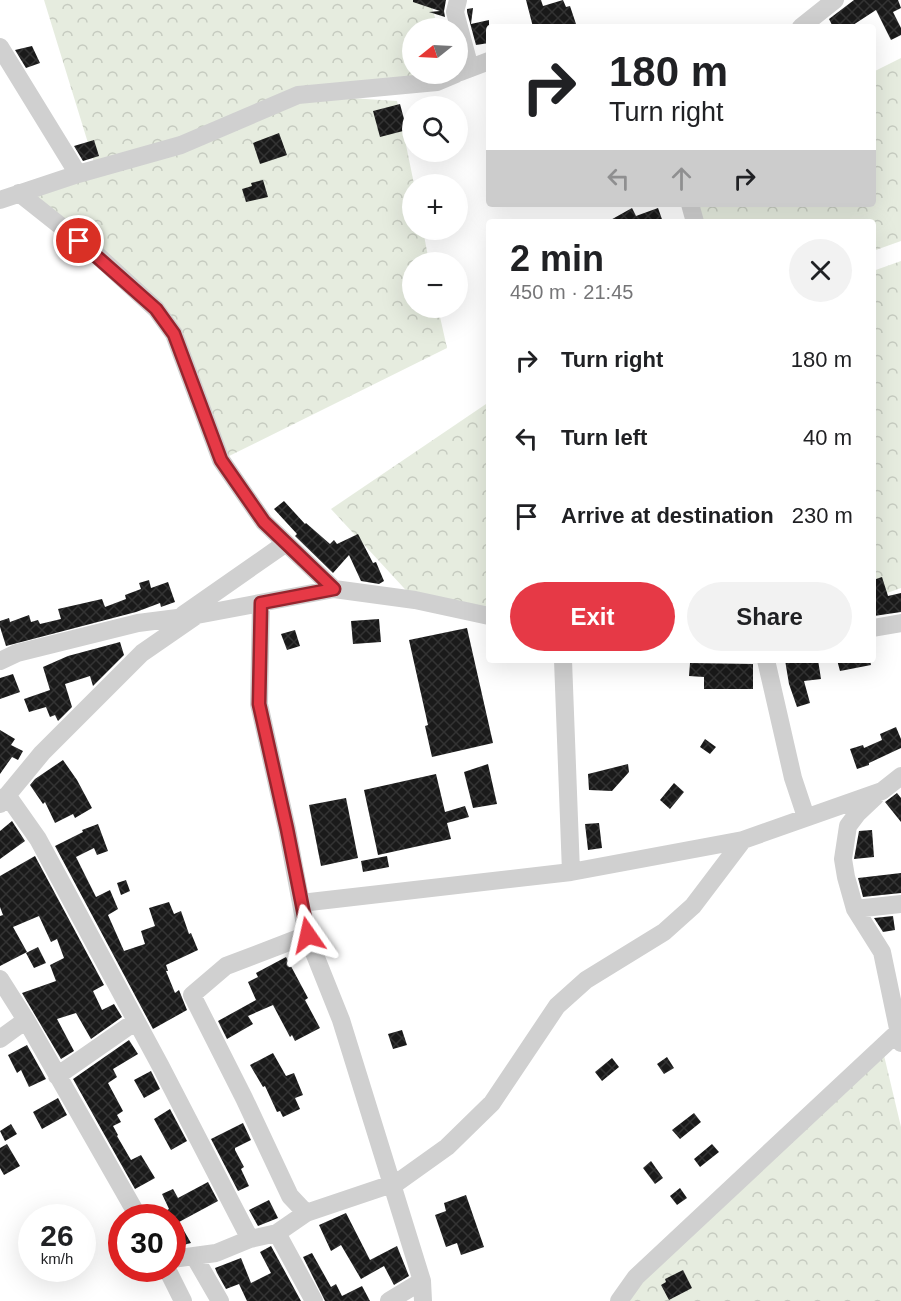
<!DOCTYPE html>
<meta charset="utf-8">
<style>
:root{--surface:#fff;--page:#f2f2f2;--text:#202124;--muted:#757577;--accent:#e63946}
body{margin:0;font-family:Arial,sans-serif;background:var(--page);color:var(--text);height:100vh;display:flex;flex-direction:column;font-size:22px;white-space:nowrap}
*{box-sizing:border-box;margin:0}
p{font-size:20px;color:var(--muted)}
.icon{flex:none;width:33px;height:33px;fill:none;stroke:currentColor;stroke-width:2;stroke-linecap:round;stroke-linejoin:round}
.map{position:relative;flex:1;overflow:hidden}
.side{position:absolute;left:486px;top:219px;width:390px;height:444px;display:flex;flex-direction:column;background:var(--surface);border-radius:6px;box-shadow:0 6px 24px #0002}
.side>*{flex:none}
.top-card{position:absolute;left:486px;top:24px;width:390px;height:183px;border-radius:6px;box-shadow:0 6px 24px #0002;background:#fff;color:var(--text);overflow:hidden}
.needle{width:39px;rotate:252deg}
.buttons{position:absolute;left:402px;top:18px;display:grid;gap:12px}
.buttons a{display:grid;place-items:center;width:66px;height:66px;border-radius:50%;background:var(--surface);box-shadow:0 6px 24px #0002;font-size:30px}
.speed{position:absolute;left:18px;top:1204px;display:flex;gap:12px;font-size:30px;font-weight:700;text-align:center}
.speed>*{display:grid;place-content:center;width:78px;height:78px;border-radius:50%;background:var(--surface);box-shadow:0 6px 24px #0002;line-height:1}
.speed small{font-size:15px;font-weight:400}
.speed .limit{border:9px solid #d22;background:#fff;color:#111}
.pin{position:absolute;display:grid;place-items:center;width:51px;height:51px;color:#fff;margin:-26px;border:3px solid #fff;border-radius:50%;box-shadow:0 2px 6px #0007}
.me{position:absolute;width:66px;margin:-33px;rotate:349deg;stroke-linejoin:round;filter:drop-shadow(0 0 4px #0008)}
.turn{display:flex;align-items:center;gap:21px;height:126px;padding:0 24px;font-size:27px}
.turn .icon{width:78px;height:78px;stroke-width:2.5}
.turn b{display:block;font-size:42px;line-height:51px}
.lanes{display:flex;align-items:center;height:57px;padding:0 24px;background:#0003;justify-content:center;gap:30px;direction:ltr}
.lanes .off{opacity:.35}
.round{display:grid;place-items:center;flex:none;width:63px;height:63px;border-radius:32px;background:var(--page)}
.overview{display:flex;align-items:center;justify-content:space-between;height:102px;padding:0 24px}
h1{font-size:36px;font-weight:700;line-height:45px}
.action{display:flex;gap:12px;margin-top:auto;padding:12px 24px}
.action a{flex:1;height:69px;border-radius:36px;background:var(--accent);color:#fff;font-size:24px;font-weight:700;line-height:69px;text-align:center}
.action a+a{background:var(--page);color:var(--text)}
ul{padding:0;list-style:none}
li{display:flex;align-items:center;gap:18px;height:78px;padding:0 24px}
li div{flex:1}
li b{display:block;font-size:22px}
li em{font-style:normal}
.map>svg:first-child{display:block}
</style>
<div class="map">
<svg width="901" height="1301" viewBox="0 0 901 1301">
<defs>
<pattern id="forest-crowns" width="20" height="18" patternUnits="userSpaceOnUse" patternTransform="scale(1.5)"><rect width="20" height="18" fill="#e6ecdf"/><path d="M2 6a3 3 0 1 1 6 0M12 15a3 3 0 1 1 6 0" fill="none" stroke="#c6cbc0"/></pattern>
<pattern id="building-cross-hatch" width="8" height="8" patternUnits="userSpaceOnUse" patternTransform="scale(1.5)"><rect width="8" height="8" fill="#1a1a1a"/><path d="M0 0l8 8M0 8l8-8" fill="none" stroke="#333"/></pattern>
</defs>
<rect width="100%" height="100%" fill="#fff"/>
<!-- forest -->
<path fill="url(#forest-crowns)" d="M 44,0 L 430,0 L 438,28 L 412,28 L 412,74 L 452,74 L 304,95 L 397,101 L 414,184 L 412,230 L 423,230 L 429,262 L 412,262 L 412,308 L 438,308 L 447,348 L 221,460 L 156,309 L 28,200 L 96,169 Z
M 901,58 L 901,241 L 873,251 L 873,222 L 695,222 L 692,204 L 873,204 L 873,72 Z
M 901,261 L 901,588 L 873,598 L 873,271 Z
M 489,402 L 489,610 L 415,600 L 331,509 Z
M 882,1047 L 901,1127 L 901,1301 L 617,1301 Z"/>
<!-- building -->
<path fill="url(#building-cross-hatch)" d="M 413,0 L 446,0 L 444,11 L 445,17 L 429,12 L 440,11 L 413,2 Z
M 526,0 L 541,0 L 543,6 L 563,0 L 566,7 L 570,6 L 576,24 L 567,27 L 533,27 Z
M 854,0 L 898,0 L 901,8 L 893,12 L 901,28 L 901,35 L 891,40 L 876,10 L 850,27 L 833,27 L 829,19 Z
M 473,8 L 471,24 L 489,20 L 489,43 L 476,45 L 467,12 L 467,9 Z
M 32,46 L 40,63 L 26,68 L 15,50 Z
M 400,104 L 407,130 L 380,137 L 373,111 Z
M 279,133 L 287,155 L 260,164 L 253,143 Z
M 94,140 L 99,156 L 83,161 L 74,146 Z
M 263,180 L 268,197 L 246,202 L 242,189 L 252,186 L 251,183 Z
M 632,208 L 636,216 L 658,208 L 663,222 L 607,222 Z
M 284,501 L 305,524 L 306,523 L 330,544 L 334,540 L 337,544 L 358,534 L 373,563 L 376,562 L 384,581 L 379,584 L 361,581 L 349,555 L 333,573 L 295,536 L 297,534 L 274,509 Z
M 882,577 L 888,596 L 901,593 L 901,612 L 874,616 L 873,580 Z
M 149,580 L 151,588 L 168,582 L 175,602 L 161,607 L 160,603 L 136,612 L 6,646 L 0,627 L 0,621 L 9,618 L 10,622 L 29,615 L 31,622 L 38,620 L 40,624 L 61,619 L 58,609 L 102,599 L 105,607 L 126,599 L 125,595 L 141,589 L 139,583 Z
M 379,619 L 381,642 L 353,644 L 351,621 Z
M 467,628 L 493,743 L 432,757 L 425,726 L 428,725 L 409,640 Z
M 295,630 L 300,646 L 287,650 L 281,634 Z
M 120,642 L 124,655 L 93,686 L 90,676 L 65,684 L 72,707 L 58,721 L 55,715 L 50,717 L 46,707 L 29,712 L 24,699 L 50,690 L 43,667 L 68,656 Z
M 785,660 L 818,660 L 821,679 L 804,681 L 810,703 L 797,707 L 789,684 Z
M 837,660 L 870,660 L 871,665 L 840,671 Z
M 690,663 L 753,664 L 753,689 L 704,689 L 704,677 L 689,676 Z
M 13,674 L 20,692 L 0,699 L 0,678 Z
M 896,727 L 901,739 L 901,748 L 869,763 L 869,765 L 857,769 L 850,749 L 863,745 L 864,748 L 882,740 L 880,734 Z
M 0,730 L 15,739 L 11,745 L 23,751 L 18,760 L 12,757 L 0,774 Z
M 705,739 L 716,747 L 710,754 L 700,747 Z
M 63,760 L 77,780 L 92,808 L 75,818 L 73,814 L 55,823 L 45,802 L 43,804 L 30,785 L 35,779 Z
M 488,764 L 497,804 L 473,808 L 464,772 Z
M 628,764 L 629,772 L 612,791 L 589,790 L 588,774 Z
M 436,774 L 445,812 L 465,806 L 469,817 L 447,823 L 451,839 L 378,855 L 364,790 Z
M 674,783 L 684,792 L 670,809 L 660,800 Z
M 897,793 L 901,798 L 901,822 L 885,802 Z
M 346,798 L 358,858 L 321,866 L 309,805 Z
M 12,821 L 25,841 L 0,859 L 0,831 Z
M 599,823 L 602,848 L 588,850 L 585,824 Z
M 98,824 L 108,851 L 97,855 L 94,848 L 76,857 L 96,897 L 110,890 L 118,909 L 108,915 L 124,951 L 145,944 L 141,931 L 155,926 L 149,908 L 169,902 L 174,914 L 181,911 L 189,934 L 191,933 L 198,950 L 166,965 L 168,971 L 166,971 L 175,993 L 179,990 L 187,1010 L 153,1029 L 55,846 L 83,832 L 82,830 Z
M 872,830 L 874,857 L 854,859 L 859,831 Z
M 35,856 L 104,985 L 93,991 L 102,1010 L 114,1004 L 122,1017 L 91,1039 L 76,1013 L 57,1019 L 74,1051 L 61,1059 L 22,993 L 56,981 L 50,965 L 64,958 L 57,939 L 51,942 L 39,916 L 13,927 L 27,952 L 0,966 L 0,916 L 3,915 L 0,907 L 0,876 Z
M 387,856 L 389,867 L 363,872 L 361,861 Z
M 901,873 L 901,893 L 863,897 L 858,878 Z
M 126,880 L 130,891 L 121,895 L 117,883 Z
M 893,916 L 895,930 L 883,932 L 874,918 Z
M 38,947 L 46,963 L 34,968 L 26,953 Z
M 286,957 L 308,998 L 305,1000 L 320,1028 L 295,1041 L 292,1035 L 290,1037 L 273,1005 L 248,1016 L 253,1024 L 227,1039 L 218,1021 L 256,1000 L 248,982 L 258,977 L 256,973 Z
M 402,1030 L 407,1045 L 393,1049 L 388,1034 Z
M 129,1040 L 138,1054 L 113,1069 L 117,1077 L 108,1083 L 123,1111 L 117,1115 L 121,1122 L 113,1126 L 118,1135 L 117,1136 L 131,1160 L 141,1155 L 155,1178 L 135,1189 L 73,1079 Z
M 27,1045 L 46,1079 L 29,1087 L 21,1070 L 17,1073 L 8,1055 Z
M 273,1053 L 286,1076 L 294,1073 L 303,1095 L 295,1098 L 300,1109 L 283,1117 L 280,1111 L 277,1112 L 265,1086 L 263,1087 L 250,1065 Z
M 667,1057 L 674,1068 L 664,1074 L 657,1064 Z
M 612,1058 L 619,1067 L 602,1081 L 595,1072 Z
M 151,1071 L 160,1089 L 144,1098 L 134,1080 Z
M 58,1098 L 67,1115 L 42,1129 L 33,1112 Z
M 170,1109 L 187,1141 L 171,1150 L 154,1119 Z
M 694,1113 L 701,1122 L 680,1139 L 672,1130 Z
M 243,1123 L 251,1140 L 235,1148 L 235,1150 L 244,1167 L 241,1169 L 249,1186 L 238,1191 L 211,1139 Z
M 11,1124 L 17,1134 L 5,1141 L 0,1131 Z
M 7,1144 L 20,1166 L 4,1175 L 0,1168 L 0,1148 Z
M 712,1144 L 719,1152 L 700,1167 L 694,1159 Z
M 651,1161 L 663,1178 L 655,1184 L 643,1168 Z
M 208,1182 L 218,1201 L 179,1222 L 191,1243 L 172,1248 L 172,1218 L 153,1218 L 169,1209 L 162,1194 L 173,1189 L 178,1198 Z
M 680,1188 L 687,1198 L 677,1205 L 670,1196 Z
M 466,1195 L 484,1247 L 461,1255 L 457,1243 L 446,1247 L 435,1215 L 446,1211 L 444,1203 Z
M 269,1200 L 278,1218 L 258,1226 L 249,1210 Z
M 346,1213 L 370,1260 L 397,1246 L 409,1276 L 394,1285 L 384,1266 L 361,1279 L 341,1245 L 331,1251 L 319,1225 Z
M 271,1246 L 301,1301 L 247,1301 L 239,1284 L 226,1289 L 217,1273 L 215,1268 L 241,1258 L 251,1283 L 271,1273 L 260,1252 Z
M 312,1253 L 331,1287 L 336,1284 L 342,1296 L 362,1286 L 370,1301 L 325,1301 L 303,1257 Z
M 683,1270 L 692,1288 L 669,1300 L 661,1285 L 666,1282 L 665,1279 Z"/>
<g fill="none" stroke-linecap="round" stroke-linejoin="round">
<!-- minor -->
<path stroke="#d0d0d0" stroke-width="18" d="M 458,0 L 455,12 L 470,68
M 801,27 L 835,0
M 0,47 L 78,174
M 460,72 L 489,61
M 19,193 L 96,254 L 156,309 L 174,334 L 221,460 L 264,522 L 334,589
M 0,200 L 78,174 L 181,145 L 298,95 L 437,82 L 456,74
M 690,204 L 695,222
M 261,603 L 259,704 L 287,829 L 307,935
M 183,615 L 286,543
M 873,628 L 901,623
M 563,660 L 571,872
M 766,660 L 793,778 L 806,817
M 0,661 L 17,653 L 138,623 L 193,616
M 7,795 L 38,839 L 160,1065 L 250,1239
M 875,797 L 857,814 L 848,826 L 843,859 L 846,877 L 855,909 L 882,952 L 901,1043
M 0,804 L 42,753 L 142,653 L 197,615 L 334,589 L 415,600 L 489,616
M 301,903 L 571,872 L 743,840
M 855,909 L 901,904
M 0,979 L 26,1020 L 0,1039
M 26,1020 L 139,1218
M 57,1076 L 136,1021
M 306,1213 L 290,1196 L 244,1098 L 192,995 L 226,966 L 307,935 L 341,1020 L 422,1281 L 423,1301
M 277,1233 L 314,1301
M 194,1256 L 220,1301
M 172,1259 L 216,1253 L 250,1239 L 277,1233 L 306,1213 L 398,1182 L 447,1147 L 492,1103 L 557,1006 L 586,980 L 664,932 L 693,906 L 743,840 L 882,791 L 901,776
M 167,1269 L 183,1301
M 389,1301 L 422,1281
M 619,1301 L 636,1277 L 898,1032"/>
</g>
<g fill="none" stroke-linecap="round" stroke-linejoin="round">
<defs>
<path id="route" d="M 79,241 L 156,309 L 174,334 L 221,460 L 264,522 L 334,589 L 261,603 L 259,704 L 287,829 L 308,935"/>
</defs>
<!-- route casing -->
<use href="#route" stroke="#96252e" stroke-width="15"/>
<!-- route -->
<use href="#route" stroke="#e63946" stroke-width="10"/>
</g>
</svg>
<div class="buttons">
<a><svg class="needle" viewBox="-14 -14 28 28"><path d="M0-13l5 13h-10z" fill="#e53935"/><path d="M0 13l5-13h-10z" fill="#757577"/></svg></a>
<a><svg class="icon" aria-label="search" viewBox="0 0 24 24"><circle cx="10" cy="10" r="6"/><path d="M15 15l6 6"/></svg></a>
<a>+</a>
<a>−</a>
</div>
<div class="speed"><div>26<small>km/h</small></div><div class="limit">30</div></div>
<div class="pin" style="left:79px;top:241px;background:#d93025"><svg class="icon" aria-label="arrive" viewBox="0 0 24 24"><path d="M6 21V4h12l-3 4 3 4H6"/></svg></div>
<svg class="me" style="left:308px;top:935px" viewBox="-20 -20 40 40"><path d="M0-17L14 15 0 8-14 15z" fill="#e63946" stroke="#fff" stroke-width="4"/></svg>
<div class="top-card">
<div class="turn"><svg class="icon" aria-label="right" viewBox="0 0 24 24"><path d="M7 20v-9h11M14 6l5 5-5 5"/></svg><div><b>180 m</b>Turn right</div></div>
<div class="lanes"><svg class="icon off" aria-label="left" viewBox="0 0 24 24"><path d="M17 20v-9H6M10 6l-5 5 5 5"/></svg><svg class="icon off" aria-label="ahead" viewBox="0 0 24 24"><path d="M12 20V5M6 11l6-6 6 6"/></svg><svg class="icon" aria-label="right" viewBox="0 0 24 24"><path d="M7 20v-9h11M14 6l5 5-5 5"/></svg></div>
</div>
<section class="side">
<div class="overview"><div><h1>2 min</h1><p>450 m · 21:45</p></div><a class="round"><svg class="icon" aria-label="close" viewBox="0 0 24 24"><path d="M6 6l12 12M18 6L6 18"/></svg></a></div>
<ul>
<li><svg class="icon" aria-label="right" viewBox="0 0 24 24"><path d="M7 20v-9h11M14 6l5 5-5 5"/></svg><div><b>Turn right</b></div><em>180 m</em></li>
<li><svg class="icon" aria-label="left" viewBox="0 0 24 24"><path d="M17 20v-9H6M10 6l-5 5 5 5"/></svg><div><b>Turn left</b></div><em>40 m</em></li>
<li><svg class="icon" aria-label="arrive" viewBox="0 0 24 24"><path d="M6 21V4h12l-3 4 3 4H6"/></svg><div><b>Arrive at destination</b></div><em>230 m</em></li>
</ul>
<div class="action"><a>Exit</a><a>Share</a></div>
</section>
</div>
